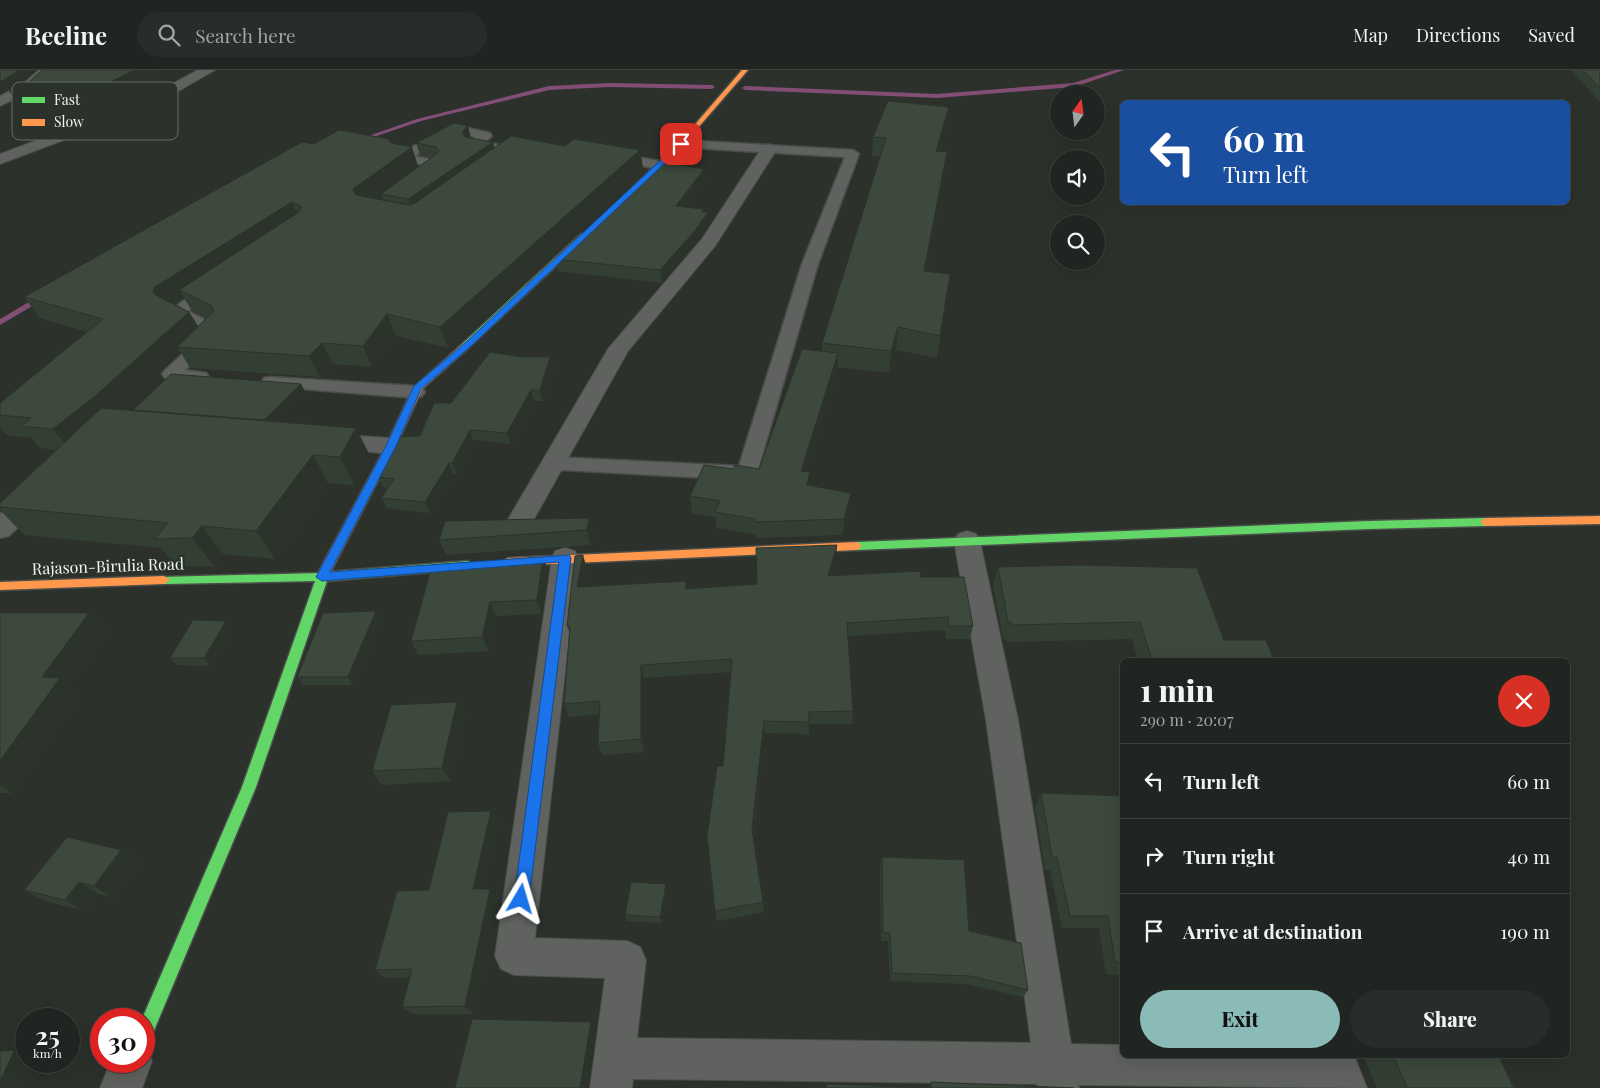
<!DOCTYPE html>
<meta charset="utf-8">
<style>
:root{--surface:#212521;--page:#292d2a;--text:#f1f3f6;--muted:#a2a5a5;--line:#3e423f;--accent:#8bbbb9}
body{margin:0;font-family:"Playfair Display",serif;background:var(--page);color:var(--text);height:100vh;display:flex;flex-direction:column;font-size:19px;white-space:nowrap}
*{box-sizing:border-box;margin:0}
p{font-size:16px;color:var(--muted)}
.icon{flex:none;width:28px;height:28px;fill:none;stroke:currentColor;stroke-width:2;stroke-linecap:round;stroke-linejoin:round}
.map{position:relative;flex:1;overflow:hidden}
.side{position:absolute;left:1120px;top:588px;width:450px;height:400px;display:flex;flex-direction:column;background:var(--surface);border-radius:8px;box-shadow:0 5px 20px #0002,0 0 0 1px var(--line)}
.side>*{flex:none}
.guide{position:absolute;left:1120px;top:30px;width:450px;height:105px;border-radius:8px;box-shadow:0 5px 20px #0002,0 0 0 1px var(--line);background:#1a4fa0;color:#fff;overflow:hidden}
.needle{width:32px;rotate:14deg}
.controls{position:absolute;left:1050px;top:15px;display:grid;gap:10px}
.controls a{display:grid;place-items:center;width:55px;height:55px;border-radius:50%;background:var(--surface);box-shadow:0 5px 20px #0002,0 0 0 1px var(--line);font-size:25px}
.speed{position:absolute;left:15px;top:938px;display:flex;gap:10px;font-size:25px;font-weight:700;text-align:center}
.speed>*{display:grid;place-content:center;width:65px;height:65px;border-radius:50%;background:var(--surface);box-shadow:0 5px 20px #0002,0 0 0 1px var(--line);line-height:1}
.speed small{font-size:12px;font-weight:400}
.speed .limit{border:8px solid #d22;background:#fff;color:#111}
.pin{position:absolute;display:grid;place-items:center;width:42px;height:42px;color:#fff;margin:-21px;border-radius:10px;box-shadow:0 2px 8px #0006}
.me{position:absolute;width:55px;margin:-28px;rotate:7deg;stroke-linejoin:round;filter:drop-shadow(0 0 4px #0008)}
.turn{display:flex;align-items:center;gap:18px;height:105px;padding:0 20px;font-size:22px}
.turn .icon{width:65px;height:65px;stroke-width:2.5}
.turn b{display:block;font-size:35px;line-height:42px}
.round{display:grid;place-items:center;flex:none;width:52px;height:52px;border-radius:26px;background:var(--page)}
.head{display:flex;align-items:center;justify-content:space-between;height:85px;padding:0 20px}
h1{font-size:30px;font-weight:800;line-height:38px}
.action{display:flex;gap:10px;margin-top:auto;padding:10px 20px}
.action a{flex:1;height:58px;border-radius:30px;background:var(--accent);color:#111;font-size:20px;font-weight:800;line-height:58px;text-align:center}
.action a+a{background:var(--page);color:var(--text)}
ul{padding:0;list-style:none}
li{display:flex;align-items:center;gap:15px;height:75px;padding:0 20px;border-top:1px solid var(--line)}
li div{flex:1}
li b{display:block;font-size:19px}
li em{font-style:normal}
header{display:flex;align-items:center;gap:30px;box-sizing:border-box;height:70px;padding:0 25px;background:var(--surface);border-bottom:1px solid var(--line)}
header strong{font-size:24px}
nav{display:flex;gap:28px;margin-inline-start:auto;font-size:18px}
.search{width:350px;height:45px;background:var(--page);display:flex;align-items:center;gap:12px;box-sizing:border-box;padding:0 18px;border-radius:28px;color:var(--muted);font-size:19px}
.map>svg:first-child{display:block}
</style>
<header>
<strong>Beeline</strong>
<div class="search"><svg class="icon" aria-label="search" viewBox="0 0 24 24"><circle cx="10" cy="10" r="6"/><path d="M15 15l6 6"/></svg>Search here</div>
<nav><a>Map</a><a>Directions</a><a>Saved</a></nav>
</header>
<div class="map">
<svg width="1600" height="1018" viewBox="0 0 1600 1018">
<rect width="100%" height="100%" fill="#2c312c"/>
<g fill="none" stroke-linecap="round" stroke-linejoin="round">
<!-- stream -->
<path fill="#834e75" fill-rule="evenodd" d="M 1115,0 L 1124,0 L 1074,17 L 937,28 L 745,20 L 742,18 L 745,16 L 937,24 L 1073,13 Z
M 610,13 L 712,15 L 715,17 L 712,19 L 610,17 L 549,20 L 421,51 L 359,72 L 354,71 L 417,49 L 549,16 Z
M 39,226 L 46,228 L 0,255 L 0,249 Z"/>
<defs>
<path id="lane" d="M 455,55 L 490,63 L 492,66 L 485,72 L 500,75 L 501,78 L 495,82 L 469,77 L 467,74 L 475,67 L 457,63 L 415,86 L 439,91 L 441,94 L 422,109 L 412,109 L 410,106 L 423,95 L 398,90 L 397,87 L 398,84 Z
M 681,70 L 853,80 L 859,84 L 818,194 L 757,403 L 754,408 L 747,410 L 545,399 L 542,394 L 545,389 L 552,387 L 739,396 L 802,194 L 845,87 L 677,77 L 675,74 Z
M 611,83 L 660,91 L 667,95 L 660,99 L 606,90 L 605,87 Z
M 213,212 L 221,217 L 219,220 L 188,241 L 222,258 L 224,262 L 185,300 L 206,303 L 209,307 L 206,311 L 200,312 L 165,308 L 162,304 L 165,300 L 205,263 L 170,245 L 168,242 L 207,214 Z
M 270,307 L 416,316 L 422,318 L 425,322 L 422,326 L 416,328 L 264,316 L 261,312 L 264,308 Z"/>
<path id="street" d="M 39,0 L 54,0 L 34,19 L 0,36 L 0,26 L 24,13 Z
M 198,0 L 215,0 L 149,38 L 0,94 L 0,84 L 139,32 Z
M 769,74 L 777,79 L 715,176 L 628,281 L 529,458 L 520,460 L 511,458 L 507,451 L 608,279 L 702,169 L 763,76 Z
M 328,364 L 391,368 L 399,370 L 403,376 L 399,382 L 391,384 L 320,377 L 316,372 L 320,367 Z
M 38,416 L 47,419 L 51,425 L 47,431 L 9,466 L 0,468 L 0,444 L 29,419 Z
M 967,461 L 976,464 L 980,471 L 1018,650 L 1071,974 L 1122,975 L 1122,985 L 1354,985 L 1367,1018 L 1078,1015 L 1079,1018 L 1037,1018 L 1037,1014 L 633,1009 L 632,1018 L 590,1018 L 605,908 L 514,905 L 501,899 L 495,886 L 552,488 L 555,481 L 565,478 L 575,481 L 578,488 L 535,868 L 627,871 L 640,877 L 646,890 L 637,968 L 1031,973 L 986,650 L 954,471 L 958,464 Z
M 144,975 L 146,977 L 152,991 L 142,1018 L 100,1018 L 111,991 L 144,991 Z"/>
<path id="fast" d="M 581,164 L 588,166 L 465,281 L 459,281 L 459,277 Z
M 1485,448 L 1490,452 L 1485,456 L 1369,459 L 857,480 L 852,476 L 857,472 L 1369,451 Z
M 468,491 L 474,495 L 468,499 L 327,511 L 256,717 L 150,970 L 144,972 L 144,949 L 142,949 L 242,717 L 315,511 L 164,514 L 158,510 L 160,507 L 319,503 L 323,501 L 327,502 Z"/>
<path id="slow" d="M 742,0 L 748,0 L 683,75 L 637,119 L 633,119 L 633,117 L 679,73 Z
M 462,276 L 465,277 L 465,281 L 422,319 L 396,376 L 329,505 L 327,508 L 319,508 L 317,505 L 386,376 L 413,318 L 459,277 Z
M 1600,446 L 1600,454 L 1485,456 L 1480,452 L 1485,448 Z
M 857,472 L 862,476 L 857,480 L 508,496 L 502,492 L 508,488 Z
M 164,506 L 170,510 L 164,514 L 0,520 L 0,512 Z"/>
</defs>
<!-- lane casing -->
<use href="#lane" stroke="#4a4d49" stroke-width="3"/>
<!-- street casing -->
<use href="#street" stroke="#4a4d49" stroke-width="2"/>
<!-- fast casing -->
<use href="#fast" stroke="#4a4d49" stroke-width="3"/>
<!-- slow casing -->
<use href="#slow" stroke="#4a4d49" stroke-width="3"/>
<!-- lane -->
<use href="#lane" fill="#5f625f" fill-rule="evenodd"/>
<!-- street -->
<use href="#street" fill="#5f625f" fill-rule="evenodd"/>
<!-- fast -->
<use href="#fast" fill="#63d668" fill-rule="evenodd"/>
<!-- slow -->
<use href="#slow" fill="#ff974d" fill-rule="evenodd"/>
</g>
<!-- wall -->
<path fill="#343f34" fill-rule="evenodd" d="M 42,0 L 159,0 L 105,26 L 96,25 L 54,40 L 15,30 L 9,21 L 30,11 Z
M 1571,0 L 1600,0 L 1600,32 Z
M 949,37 L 946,56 L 939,81 L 947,82 L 945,102 L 926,201 L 950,204 L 937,288 L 896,280 L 889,303 L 838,297 L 838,299 L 806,401 L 809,416 L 850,439 L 843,465 L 756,468 L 756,465 L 717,458 L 715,447 L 692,443 L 690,426 L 733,399 L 759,399 L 822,281 L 822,273 L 880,87 L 872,86 L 873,67 Z
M 471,68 L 495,78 L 565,76 L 640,80 L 643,99 L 448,278 L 396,266 L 372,297 L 333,294 L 320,307 L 190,298 L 181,283 L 121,339 L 133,340 L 301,314 L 305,322 L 275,351 L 356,358 L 370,386 L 354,415 L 328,413 L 275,489 L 223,484 L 214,496 L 177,497 L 161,478 L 24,465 L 0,440 L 0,433 L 57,380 L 40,378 L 32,368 L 7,365 L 0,358 L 0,333 L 87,262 L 40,248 L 24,227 L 314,74 L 391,73 L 418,96 L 375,128 L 383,130 L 381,124 L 432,88 L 420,85 L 416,73 ZM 184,228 L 192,241 L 206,248 L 198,256 L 189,242 L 174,234 Z
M 704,99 L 705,110 L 685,137 L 703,139 L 704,142 L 708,142 L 708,154 L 695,174 L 662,213 L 558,201 L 555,189 Z
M 522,287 L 550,287 L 553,297 L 543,331 L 534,331 L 511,374 L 473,370 L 457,404 L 453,404 L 430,443 L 387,438 L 381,428 L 387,418 L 384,418 L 378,407 L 420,366 L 451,333 Z
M 589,448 L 593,463 L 591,475 L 446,485 L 439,470 Z
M 543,487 L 548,501 L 542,544 L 496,546 L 489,581 L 418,585 L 411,571 Z
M 836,488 L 831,506 L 920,507 L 973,556 L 970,569 L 946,569 L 945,560 L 848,566 L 853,641 L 852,654 L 809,654 L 809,664 L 764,663 L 754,768 L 764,842 L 717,851 L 715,841 L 723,696 L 731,602 L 644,608 L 644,682 L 602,685 L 598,673 L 600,644 L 569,647 L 564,634 L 570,564 L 567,556 L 587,499 L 584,517 L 687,518 L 757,514 Z
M 998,497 L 1224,570 L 1274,590 L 1138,590 L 1132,569 L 1007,572 L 1006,569 L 1003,569 L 993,514 Z
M 376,541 L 381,549 L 353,615 L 303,615 L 297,607 Z
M 0,543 L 89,543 L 107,561 L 69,616 L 79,625 L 12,723 L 0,723 Z
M 226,551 L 232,559 L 210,596 L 177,595 L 170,588 Z
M 465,646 L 451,711 L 382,715 L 372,701 Z
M 1041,723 L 1122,726 L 1122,906 L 1106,904 L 1099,858 L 1062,858 L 1050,800 L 1045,800 L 1035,738 Z
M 491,741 L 497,752 L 482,819 L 497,829 L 473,944 L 412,944 L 402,937 L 410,908 L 385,908 L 375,900 L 429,820 Z
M 121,780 L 139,792 L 112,827 L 98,824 L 85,841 L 45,831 L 24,820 Z
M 882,787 L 969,861 L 1028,920 L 1023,927 L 966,914 L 890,911 L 888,871 L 881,871 L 880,797 Z
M 668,820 L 662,853 L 627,851 L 625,845 Z
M 1363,985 L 1498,985 L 1514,1018 L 1377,1018 Z"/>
<!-- shaded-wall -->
<path fill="#2b332a" d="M 20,0 L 36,0 L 23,11 L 0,25 L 0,12 Z
M 135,0 L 159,0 L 105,26 L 100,17 Z
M 90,15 L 96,25 L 54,40 L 48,31 Z
M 949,37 L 946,56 L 933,101 L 936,81 Z
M 468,56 L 471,68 L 465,74 L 462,62 Z
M 493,72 L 496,84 L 413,142 L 408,129 Z
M 412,77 L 418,96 L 360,139 L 353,119 Z
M 640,80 L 643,99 L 448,278 L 440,257 Z
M 947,82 L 945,102 L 922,223 L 924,201 Z
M 704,99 L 705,110 L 677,148 L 676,136 Z
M 292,132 L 301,152 L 179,220 L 184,228 L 168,238 L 166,243 L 153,222 L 155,217 Z
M 703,139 L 704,147 L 708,142 L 708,154 L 695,174 L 662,213 L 660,200 Z
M 189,242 L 202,263 L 177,277 L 181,283 L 111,349 L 71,381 L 53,359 Z
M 387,244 L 396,266 L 372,297 L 363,276 Z
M 898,257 L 896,280 L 889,303 L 891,281 Z
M 322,273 L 333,294 L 320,307 L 309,286 Z
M 838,283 L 838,299 L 801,417 L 801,401 Z
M 550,287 L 553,297 L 543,331 L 540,320 Z
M 301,314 L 305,322 L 268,358 L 264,350 Z
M 531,320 L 534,331 L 511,374 L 507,363 Z
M 356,358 L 370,386 L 354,415 L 340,387 Z
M 470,360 L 473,370 L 457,404 L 452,393 Z
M 313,385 L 328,413 L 275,489 L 256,461 Z
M 449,393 L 453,404 L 430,443 L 425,432 Z
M 810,402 L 809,418 L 807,415 Z
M 851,423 L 850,439 L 843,465 L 844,449 Z
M 589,448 L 593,463 L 591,475 L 587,460 Z
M 202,456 L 223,484 L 214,496 L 192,468 Z
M 837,475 L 836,488 L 827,520 L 828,506 Z
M 583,485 L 587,499 L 581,531 L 577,517 Z
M 543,487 L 548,501 L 542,544 L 537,530 Z
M 490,532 L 496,546 L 489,581 L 482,567 Z
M 376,541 L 381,549 L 353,615 L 348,607 Z
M 89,543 L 107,561 L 69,616 L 79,625 L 12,723 L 0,715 L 0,691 L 42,607 Z
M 226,551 L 232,559 L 210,596 L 204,588 Z
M 641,595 L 644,608 L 644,682 L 641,669 Z
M 457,632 L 465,646 L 451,711 L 442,698 Z
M 764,651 L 764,663 L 753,771 L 752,759 Z
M 491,741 L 497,752 L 480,829 L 473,819 Z
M 121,780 L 139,792 L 112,827 L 94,816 Z
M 79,812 L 98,824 L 85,841 L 65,830 Z
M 666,814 L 668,820 L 662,853 L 660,847 Z
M 490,819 L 497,829 L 473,944 L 465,936 Z
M 591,952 L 596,960 L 587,1018 L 580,1018 Z
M 15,980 L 26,984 L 26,991 L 37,991 L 25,1018 L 0,1018 L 0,1011 Z"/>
<!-- building -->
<path fill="#3d493c" stroke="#2b332a" d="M 0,0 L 20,0 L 0,12 Z
M 42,0 L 135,0 L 100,17 L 90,15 L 48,31 L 9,21 L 30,11 Z
M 1583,0 L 1600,0 L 1600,18 Z
M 888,31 L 949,37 L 936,81 L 947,82 L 924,201 L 950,204 L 940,266 L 898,257 L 891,281 L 822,273 L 886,68 L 873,67 Z
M 454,53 L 468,56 L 462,62 L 465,67 L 493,72 L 408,129 L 381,124 L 439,82 L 436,77 L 416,73 Z
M 339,60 L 389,69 L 391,73 L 412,77 L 353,119 L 356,125 L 409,135 L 415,133 L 511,66 L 565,76 L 574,69 L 640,80 L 440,257 L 387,244 L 363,276 L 322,273 L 309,286 L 177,277 L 214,241 L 211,235 L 179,220 L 299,142 L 302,137 L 292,132 L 155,217 L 153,222 L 156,225 L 189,242 L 94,327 L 53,359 L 21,356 L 31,348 L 0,345 L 0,333 L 103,249 L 24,227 L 302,72 L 314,74 Z
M 660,91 L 704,99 L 676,136 L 703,139 L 702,142 L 708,142 L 694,162 L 660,200 L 555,189 Z
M 802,279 L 838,283 L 801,401 L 810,402 L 807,415 L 851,423 L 844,449 L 756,452 L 755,449 L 715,442 L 720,431 L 690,426 L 704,395 L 733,399 L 735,395 L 759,399 Z
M 490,282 L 522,287 L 550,287 L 540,320 L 531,320 L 507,363 L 470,360 L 452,393 L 449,393 L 425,432 L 381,428 L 394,409 L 378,407 L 400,367 L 420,366 L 434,333 L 451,333 Z
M 171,304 L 301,314 L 264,350 L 133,340 Z
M 101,338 L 356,358 L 340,387 L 313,385 L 256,461 L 202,456 L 192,468 L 154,469 L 168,453 L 0,437 L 0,433 Z
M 589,448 L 587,460 L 439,470 L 445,451 Z
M 837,475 L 828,506 L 921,501 L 920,507 L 964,507 L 973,556 L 949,556 L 948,547 L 847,553 L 853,641 L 809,642 L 809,652 L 764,651 L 752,759 L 763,832 L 715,841 L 707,766 L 717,696 L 723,696 L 732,589 L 641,595 L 641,669 L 598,673 L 600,631 L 564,634 L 570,556 L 567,556 L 575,486 L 583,485 L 577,517 L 686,511 L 686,519 L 757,514 L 756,478 Z
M 543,487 L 537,530 L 490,532 L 482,567 L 411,571 L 432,495 Z
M 1079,495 L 1197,498 L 1224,570 L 1266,570 L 1274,590 L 1152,590 L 1140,552 L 1012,555 L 1011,552 L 1008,552 L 998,497 Z
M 376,541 L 348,607 L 297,607 L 323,543 Z
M 0,543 L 89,543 L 42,607 L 60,608 L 0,691 Z
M 193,550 L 226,551 L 204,588 L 170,588 Z
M 457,632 L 442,698 L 372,701 L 391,635 Z
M 1041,723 L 1122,726 L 1122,893 L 1115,892 L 1108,846 L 1070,846 L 1057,787 L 1052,786 Z
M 491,741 L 473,819 L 490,819 L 465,936 L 402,937 L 412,899 L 375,900 L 397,821 L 429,820 L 448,742 Z
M 67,767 L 121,780 L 94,816 L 79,812 L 65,830 L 24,820 Z
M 882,787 L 964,790 L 969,861 L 1021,873 L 1028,920 L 970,906 L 892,903 L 890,863 L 883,862 Z
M 631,812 L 666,814 L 660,847 L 625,845 Z
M 472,949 L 591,952 L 580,1018 L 455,1018 Z
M 15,980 L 0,1011 L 0,981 Z
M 1393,985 L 1498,985 L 1514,1018 L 1407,1018 Z
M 931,1012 L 1074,1018 L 931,1018 Z
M 826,1014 L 926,1018 L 826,1018 Z"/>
<!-- route -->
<path fill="#1a73e8" stroke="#114b97" d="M 679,73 L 685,74 L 471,276 L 421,319 L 396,376 L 330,502 L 569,485 L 571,488 L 529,829 L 526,834 L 521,837 L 516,834 L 514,829 L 559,492 L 322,511 L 316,507 L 386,376 L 414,316 L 465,273 Z"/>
<g text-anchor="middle" stroke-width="5" stroke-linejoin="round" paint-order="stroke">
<!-- street labels -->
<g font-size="16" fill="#f0f4ef" stroke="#2b322b">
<text transform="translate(108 496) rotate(-2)" y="6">Rajason-Birulia Road</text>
</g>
</g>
<!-- legend -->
<rect x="12" y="12" width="166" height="58" rx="8" fill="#2b322b" stroke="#666c66" stroke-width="1"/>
<rect x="22" y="27" width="23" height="6" fill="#63d668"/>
<rect x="22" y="49" width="23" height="7" fill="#ff974d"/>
<g font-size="14" fill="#f0f4ef">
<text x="54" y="35">Fast</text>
<text x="54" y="57">Slow</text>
</g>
</svg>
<div class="controls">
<a><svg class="needle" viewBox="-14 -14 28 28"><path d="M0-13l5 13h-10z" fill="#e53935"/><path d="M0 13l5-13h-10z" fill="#a2a5a5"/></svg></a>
<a><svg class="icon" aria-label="sound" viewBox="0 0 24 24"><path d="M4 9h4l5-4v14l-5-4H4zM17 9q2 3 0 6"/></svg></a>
<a><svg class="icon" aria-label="search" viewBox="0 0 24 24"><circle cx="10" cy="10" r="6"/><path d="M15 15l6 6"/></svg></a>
</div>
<div class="speed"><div>25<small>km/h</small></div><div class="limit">30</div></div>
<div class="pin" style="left:681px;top:74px;background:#d93025"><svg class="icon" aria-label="arrive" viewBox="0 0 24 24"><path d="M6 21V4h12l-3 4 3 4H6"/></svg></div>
<svg class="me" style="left:521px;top:829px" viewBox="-20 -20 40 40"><path d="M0-17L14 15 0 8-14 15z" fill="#1a73e8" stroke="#fff" stroke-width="4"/></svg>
<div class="guide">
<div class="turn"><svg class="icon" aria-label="left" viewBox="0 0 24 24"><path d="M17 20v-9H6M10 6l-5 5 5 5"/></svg><div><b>60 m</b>Turn left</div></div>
</div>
<section class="side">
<div class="head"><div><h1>1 min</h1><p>290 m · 20:07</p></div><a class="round" style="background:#d93025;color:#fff"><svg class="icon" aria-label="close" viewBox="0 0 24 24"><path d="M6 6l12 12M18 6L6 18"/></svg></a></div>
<ul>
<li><svg class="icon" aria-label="left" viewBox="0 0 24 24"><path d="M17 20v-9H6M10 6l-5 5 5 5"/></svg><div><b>Turn left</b></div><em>60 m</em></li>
<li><svg class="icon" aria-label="right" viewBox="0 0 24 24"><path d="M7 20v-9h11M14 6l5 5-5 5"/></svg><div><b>Turn right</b></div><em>40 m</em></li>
<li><svg class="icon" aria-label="arrive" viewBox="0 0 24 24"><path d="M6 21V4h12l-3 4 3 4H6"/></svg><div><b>Arrive at destination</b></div><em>190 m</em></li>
</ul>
<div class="action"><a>Exit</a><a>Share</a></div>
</section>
</div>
